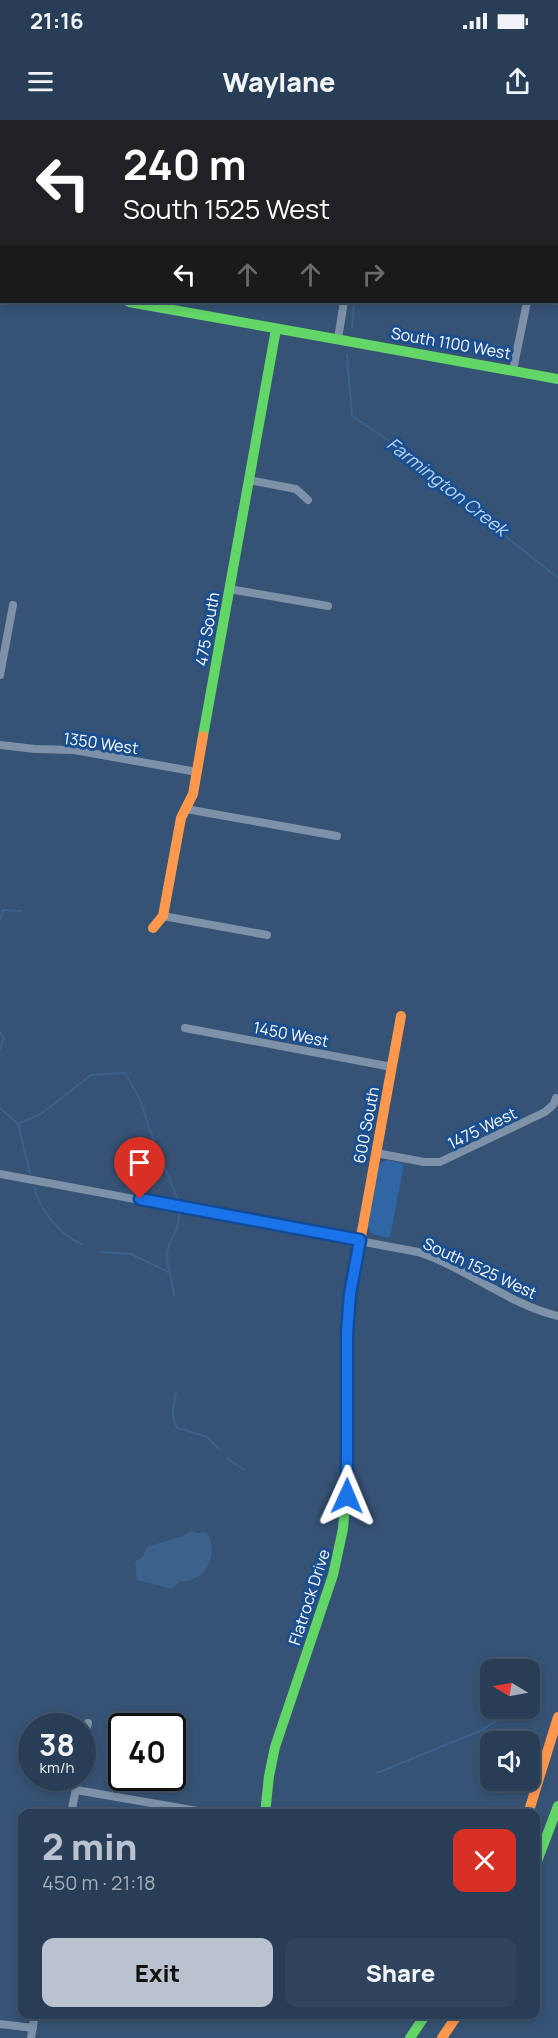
<!DOCTYPE html>
<meta charset="utf-8">
<style>
:root{--surface:#283e57;--page:#30455d;--text:#f1f3f6;--muted:#a5aeba;--line:#44576d;--accent:#b9c2ce}
body{margin:0;font-family:Manrope,sans-serif;background:var(--page);color:var(--text);height:100vh;display:flex;flex-direction:column;font-size:22px;white-space:nowrap}
*{box-sizing:border-box;margin:0}
p{font-size:20px;color:var(--muted)}
.icon{flex:none;width:33px;height:33px;fill:none;stroke:currentColor;stroke-width:2;stroke-linecap:round;stroke-linejoin:round}
.map{position:relative;flex:1;overflow:hidden}
.sheet{position:absolute;left:18px;top:1689px;width:522px;height:210px;display:flex;flex-direction:column;background:var(--surface);border-radius:12px;box-shadow:0 3px 9px #0003,0 0 0 2px var(--line)}
.sheet>*{flex:none}
.banner{position:absolute;left:0px;top:0px;width:558px;height:183px;box-shadow:0 3px 9px #0003,0 0 0 2px var(--line);background:#202124;color:#fff;overflow:hidden}
.needle{width:39px;rotate:280deg}
.buttons{position:absolute;left:480px;top:1539px;display:grid;gap:12px}
.buttons a{display:grid;place-items:center;width:60px;height:60px;border-radius:12px;background:var(--surface);box-shadow:0 3px 9px #0003,0 0 0 2px var(--line);font-size:30px}
.speed{position:absolute;left:18px;top:1593px;display:flex;gap:12px;font-size:30px;font-weight:700;text-align:center}
.speed>*{display:grid;place-content:center;width:78px;height:78px;border-radius:50%;background:var(--surface);box-shadow:0 3px 9px #0003,0 0 0 2px var(--line);line-height:1}
.speed small{font-size:15px;font-weight:400}
.speed .limit{border:3px solid #111;border-radius:9px;background:#fff;color:#111}
.pin{position:absolute;display:grid;place-items:center;width:51px;height:51px;color:#fff;margin:-62px -26px;border-radius:50% 50% 50% 0;rotate:-45deg;box-shadow:0 0 6px #0007}
.pin .icon{rotate:45deg}
.me{position:absolute;width:66px;margin:-33px;rotate:1deg;stroke-linejoin:round;filter:drop-shadow(0 0 4px #0008)}
.turn{display:flex;align-items:center;gap:21px;height:126px;padding:0 24px;font-size:27px}
.turn .icon{width:78px;height:78px;stroke-width:2.5}
.turn b{display:block;font-size:42px;line-height:51px}
.lanes{display:flex;align-items:center;height:57px;padding:0 24px;background:#0003;justify-content:center;gap:30px;direction:ltr}
.lanes .off{opacity:.35}
.round{display:grid;place-items:center;flex:none;width:63px;height:63px;border-radius:12px;background:var(--page)}
.head{display:flex;align-items:center;justify-content:space-between;height:102px;padding:0 24px}
h1{font-size:36px;font-weight:800;line-height:45px;color:var(--accent)}
.action{display:flex;gap:12px;margin-top:auto;padding:12px 24px}
.action a{flex:1;height:69px;border-radius:12px;background:var(--accent);color:#111;font-size:24px;font-weight:800;line-height:69px;text-align:center}
.action a+a{background:var(--page);color:var(--text)}
.status{display:flex;justify-content:space-between;align-items:center;height:42px;padding:0 30px;background:var(--surface);direction:ltr}
.status svg{height:16px;fill:currentColor}
header{display:flex;justify-content:space-between;align-items:center;height:78px;padding:0 24px;background:var(--surface);font-size:27px;font-weight:800}
.map>svg:first-child{display:block}
</style>
<div class="status"><b>21:16</b><svg viewBox="0 0 49 12"><path d="M0 12V9h3v3zM5 12V6h3v6zM10 12V3h3v9zM15 12V0h3v12zM26 1h20v11H26zM47 4h2v5h-2z"/></svg></div>
<header><svg class="icon" aria-label="menu" viewBox="0 0 24 24"><path d="M4 6h16M4 12h16M4 18h16"/></svg>Waylane<svg class="icon" aria-label="share" viewBox="0 0 24 24"><path d="M12 15V3M7 8l5-5 5 5M5 13v7h14v-7"/></svg></header>
<div class="map">
<svg width="558" height="1918" viewBox="0 0 558 1918">
<rect width="100%" height="100%" fill="#365274"/>
<!-- green -->
<path fill="#2f66a5" d="M 387,1040 L 404,1044 L 390,1118 L 372,1114 L 368,1106 L 379,1046 L 381,1043 Z"/>
<!-- water -->
<path fill="#3b618d" d="M 191,1411 L 198,1413 L 206,1412 C 221,1432 206,1463 181,1461 L 172,1469 L 137,1460 L 135,1442 L 143,1436 L 147,1427 L 183,1416 Z"/>
<g fill="none" stroke-linecap="round" stroke-linejoin="round">
<!-- stream -->
<path stroke="#3b618d" stroke-width="2" d="M 223,0 L 223,2
M 352,208 L 354,182
M 347,235 L 352,296 L 409,334 L 504,415 L 558,458
M 0,800 L 3,790 L 21,791
M 0,912 L 4,918 L 0,929
M 0,988 L 18,1004 L 30,1053
M 18,1004 L 41,994 L 91,955 L 125,953 L 140,979 L 149,1008 L 178,1080
M 34,1067 C 39,1089 60,1115 82,1124
M 101,1132 L 131,1134 L 168,1152
M 174,1176 C 174,1162 166,1148 167,1134 C 168,1119 179,1114 179,1093
M 176,1272 L 173,1290 L 174,1302 L 178,1308 L 207,1317 L 220,1330
M 227,1338 L 244,1350
M 377,1653 L 482,1610 L 507,1594"/>
<!-- street -->
<path stroke="#7d92a8" stroke-width="8" d="M 377,2 L 377,0
M 556,121 L 558,123
M 556,134 L 558,132
M 338,218 L 344,182
M 513,250 L 527,182
M 249,360 L 296,369 L 308,380
M 229,469 L 328,486
M 0,555 L 13,485
M 0,625 L 35,629 L 74,630 L 197,652
M 186,689 L 337,716
M 163,796 L 267,815
M 185,908 L 392,947
M 376,1033 L 424,1042 L 440,1042 L 545,992 L 553,985 L 556,978
M 0,1054 L 418,1132 C 467,1148 508,1184 558,1196
M 82,1632 L 88,1603
M 76,1670 L 215,1694
M 71,1694 L 78,1658
M 0,1904 L 33,1908
M 31,1918 L 35,1894"/>
<!-- fast -->
<path stroke="#63d668" stroke-width="10" d="M 0,157 L 2,158
M 129,182 L 558,259
M 203,616 L 276,209
M 265,1694 L 269,1656 L 275,1627 L 333,1455 L 343,1409 L 347,1359 L 349,1183
M 536,1744 L 558,1686
M 410,1918 L 426,1894"/>
<!-- slow -->
<path stroke="#ff974d" stroke-width="10" d="M 153,808 L 163,796 L 181,698 L 193,674 L 203,616
M 349,1183 L 401,896
M 528,1694 L 558,1597
M 442,1918 L 458,1894"/>
</g>
<g fill="none" stroke-linecap="round" stroke-linejoin="round">
<defs>
<path id="route" d="M 140,1079 L 360,1120 L 350,1174 L 347,1213 L 347,1376"/>
</defs>
<!-- route casing -->
<use href="#route" stroke="#114b97" stroke-width="15"/>
<!-- route -->
<use href="#route" stroke="#1a73e8" stroke-width="10"/>
</g>
<g text-anchor="middle" stroke-width="6" stroke-linejoin="round" paint-order="stroke">
<!-- street labels -->
<g font-size="16" fill="#fff" stroke="#1b4f8f">
<text transform="translate(451 223) rotate(10)" y="6">South 1100 West</text>
<text transform="translate(207 509) rotate(-80)" y="6">475 South</text>
<text transform="translate(101 623) rotate(8)" y="6">1350 West</text>
<text transform="translate(291 914) rotate(11)" y="6">1450 West</text>
<text transform="translate(366 1005) rotate(-79)" y="6">600 South</text>
<text transform="translate(482 1008) rotate(-26)" y="6">1475 West</text>
<text transform="translate(480 1148) rotate(25)" y="6">South 1525 West</text>
<text transform="translate(309 1477) rotate(-72)" y="6">Flatrock Drive</text>
</g>
<!-- water labels -->
<g font-size="18" font-style="italic" fill="#b5d3f5" stroke="#1b4f8f">
<text transform="translate(447 367) rotate(38)" y="6">Farmington Creek</text>
</g>
</g>
</svg>
<div class="buttons">
<a><svg class="needle" viewBox="-14 -14 28 28"><path d="M0-13l5 13h-10z" fill="#e53935"/><path d="M0 13l5-13h-10z" fill="#a5aeba"/></svg></a>
<a><svg class="icon" aria-label="sound" viewBox="0 0 24 24"><path d="M4 9h4l5-4v14l-5-4H4zM17 9q2 3 0 6"/></svg></a>
</div>
<div class="speed"><div>38<small>km/h</small></div><div class="limit">40</div></div>
<div class="pin" style="left:140px;top:1079px;background:#d93025"><svg class="icon" aria-label="arrive" viewBox="0 0 24 24"><path d="M6 21V4h12l-3 4 3 4H6"/></svg></div>
<svg class="me" style="left:347px;top:1376px" viewBox="-20 -20 40 40"><path d="M0-17L14 15 0 8-14 15z" fill="#1a73e8" stroke="#fff" stroke-width="4"/></svg>
<div class="banner">
<div class="turn"><svg class="icon" aria-label="left" viewBox="0 0 24 24"><path d="M17 20v-9H6M10 6l-5 5 5 5"/></svg><div><b>240 m</b>South 1525 West</div></div>
<div class="lanes"><svg class="icon" aria-label="left" viewBox="0 0 24 24"><path d="M17 20v-9H6M10 6l-5 5 5 5"/></svg><svg class="icon off" aria-label="ahead" viewBox="0 0 24 24"><path d="M12 20V5M6 11l6-6 6 6"/></svg><svg class="icon off" aria-label="ahead" viewBox="0 0 24 24"><path d="M12 20V5M6 11l6-6 6 6"/></svg><svg class="icon off" aria-label="right" viewBox="0 0 24 24"><path d="M7 20v-9h11M14 6l5 5-5 5"/></svg></div>
</div>
<section class="sheet">
<div class="head"><div><h1>2 min</h1><p>450 m · 21:18</p></div><a class="round" style="background:#d93025;color:#fff"><svg class="icon" aria-label="close" viewBox="0 0 24 24"><path d="M6 6l12 12M18 6L6 18"/></svg></a></div>
<div class="action"><a>Exit</a><a>Share</a></div>
</section>
</div>
